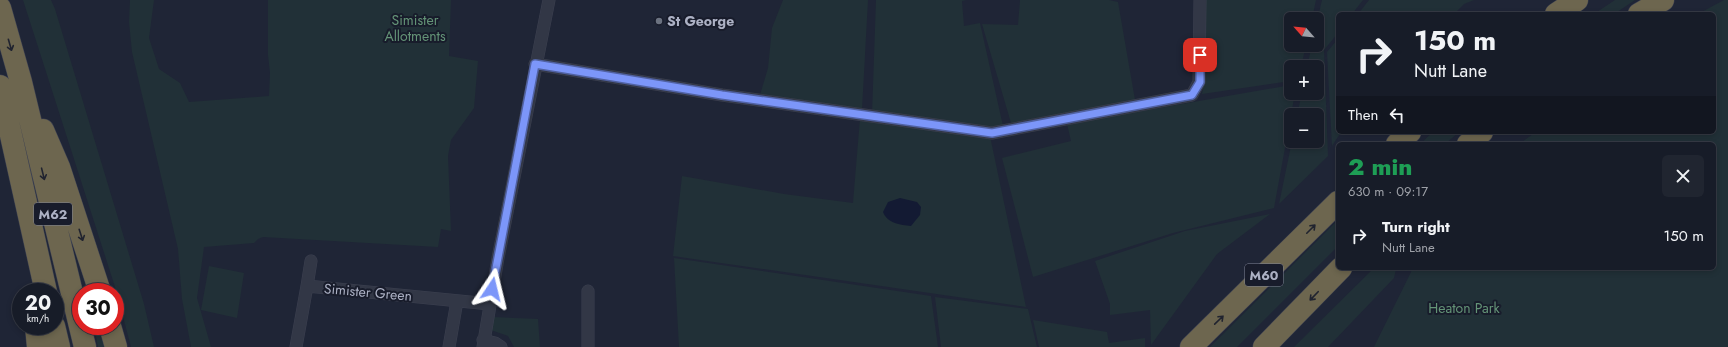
<!DOCTYPE html>
<meta charset="utf-8">
<style>
:root{--surface:#171c28;--page:#202530;--text:#f1f3f6;--muted:#9ea1a8;--line:#363a45}
body{margin:0;font-family:Jost,sans-serif;background:var(--page);color:var(--text);height:100vh;display:flex;flex-direction:column;font-size:15px;white-space:nowrap}
*{box-sizing:border-box;margin:0}
p{font-size:13px;color:var(--muted)}
.icon{flex:none;width:22px;height:22px;fill:none;stroke:currentColor;stroke-width:2;stroke-linecap:round;stroke-linejoin:round}
.map{position:relative;flex:1;overflow:hidden}
.panel{position:absolute;left:1336px;top:142px;width:380px;height:128px;display:flex;flex-direction:column;background:var(--surface);border-radius:6px;box-shadow:0 2px 6px #0003,0 0 0 1px var(--line)}
.panel>*{flex:none}
.hud{position:absolute;left:1336px;top:12px;width:380px;height:122px;border-radius:6px;box-shadow:0 2px 6px #0003,0 0 0 1px var(--line);background:#171c28;color:var(--text);overflow:hidden}
.needle{width:26px;rotate:297deg}
.tools{position:absolute;left:1284px;top:12px;display:grid;gap:8px}
.tools a{display:grid;place-items:center;width:40px;height:40px;border-radius:6px;background:var(--surface);box-shadow:0 2px 6px #0003,0 0 0 1px var(--line);font-size:20px}
.speed{position:absolute;left:12px;top:283px;display:flex;gap:8px;font-size:20px;font-weight:700;text-align:center}
.speed>*{display:grid;place-content:center;width:52px;height:52px;border-radius:50%;background:var(--surface);box-shadow:0 2px 6px #0003,0 0 0 1px var(--line);line-height:1}
.speed small{font-size:10px;font-weight:400}
.speed .limit{border:6px solid #d22;background:#fff;color:#111}
.pin{position:absolute;display:grid;place-items:center;width:34px;height:34px;color:#fff;margin:-17px;border-radius:8px;box-shadow:0 2px 6px #0006}
.me{position:absolute;width:44px;margin:-22px;rotate:10deg;stroke-linejoin:round;filter:drop-shadow(0 0 3px #0008)}
.turn{display:flex;align-items:center;gap:14px;height:84px;padding:0 12px;font-size:18px}
.turn .icon{width:52px;height:52px;stroke-width:2.5}
.turn b{display:block;font-size:28px;line-height:34px}
.then{display:flex;align-items:center;height:38px;padding:0 12px;background:#0003;gap:8px;font-size:15px}
.round{display:grid;place-items:center;flex:none;width:42px;height:42px;border-radius:6px;background:var(--page)}
.overview{display:flex;align-items:center;justify-content:space-between;height:68px;padding:0 12px}
h1{font-size:24px;font-weight:800;line-height:30px;color:#1e9e55}
ul{padding:0;list-style:none}
li{display:flex;align-items:center;gap:12px;height:52px;padding:0 12px}
li div{flex:1}
li b{display:block;font-size:15px}
li em{font-style:normal}
.map>svg:first-child{display:block}
</style>
<div class="map">
<svg width="1728" height="347" viewBox="0 0 1728 347">
<rect width="100%" height="100%" fill="#1f2536"/>
<!-- green -->
<path fill="#213037" d="M 23,0 L 51,0 L 55,9 L 144,304 L 154,347 L 131,347 L 116,290 Z
M 130,0 L 154,0 L 149,38 L 159,69 L 180,83 L 189,102 L 269,96 L 270,73 L 268,55 L 268,0 L 451,0 L 449,56 L 478,61 L 474,108 L 451,140 L 448,156 L 451,231 L 441,229 L 438,247 L 263,237 L 258,239 L 254,243 L 204,247 L 197,298 L 211,347 L 191,347 L 182,299 L 178,249 L 132,52 L 129,22 Z
M 783,0 L 868,0 L 862,110 L 760,95 L 768,68 L 772,28 Z
M 876,0 L 966,0 L 962,1 L 964,26 L 980,23 L 1003,126 L 981,128 L 872,114 Z
M 1020,0 L 1109,0 L 1118,2 L 1135,100 L 1011,123 L 982,24 L 1018,25 Z
M 1206,0 L 1316,0 L 1312,19 L 1291,19 L 1291,45 L 1306,45 L 1301,67 L 1291,67 L 1291,81 L 1202,94 L 1206,73 Z
M 1322,0 L 1363,0 L 1352,14 L 1338,14 L 1338,33 L 1324,50 L 1328,156 L 1279,204 L 1292,141 L 1317,141 L 1317,115 L 1297,115 L 1302,93 L 1317,93 L 1317,67 L 1307,67 L 1312,45 L 1317,45 L 1317,21 Z
M 1369,0 L 1474,0 L 1464,4 L 1454,14 L 1358,14 Z
M 1615,0 L 1635,0 L 1614,14 L 1594,14 Z
M 1724,0 L 1728,0 L 1728,347 L 1374,347 L 1413,268 L 1714,268 L 1714,144 L 1519,144 L 1536,132 L 1714,132 L 1714,14 L 1698,14 Z
M 1338,39 L 1338,132 L 1341,132 L 1332,146 L 1327,52 Z
M 1291,85 L 1291,93 L 1295,93 L 1274,208 L 1173,233 L 1033,277 L 1002,158 L 1071,141 L 1067,124 Z
M 860,119 L 990,136 L 1026,307 L 673,256 L 682,176 L 784,194 L 853,203 Z
M 1433,132 L 1459,132 L 1445,144 L 1420,144 Z
M 1270,214 L 1217,254 L 1151,345 L 1150,310 L 1110,315 L 1110,304 L 1095,261 L 1185,231 Z
M 1338,220 L 1338,246 L 1237,347 L 1210,347 Z
M 674,258 L 931,296 L 938,347 L 679,347 Z
M 209,266 L 244,273 L 237,318 L 201,310 Z
M 1374,268 L 1396,268 L 1396,269 L 1394,278 L 1328,347 L 1294,347 Z
M 935,297 L 1028,309 L 1037,347 L 941,347 Z
M 493,317 L 538,319 L 540,347 L 514,347 L 508,336 L 491,330 Z
M 1033,320 L 1107,332 L 1109,343 L 1145,338 L 1145,347 L 1039,347 Z
M 94,326 L 102,326 L 108,347 L 98,347 Z"/>
<!-- water -->
<path fill="#131a33" d="M 900,198 L 917,202 L 921,207 L 920,215 L 911,226 C 900,225 887,223 883,212 L 888,202 Z"/>
<g fill="none" stroke-linecap="round" stroke-linejoin="round">
<defs>
<path id="street" d="M 535,64 L 722,95 L 992,133 L 1192,95 L 1199,82 L 1200,0
M 307,286 L 311,261
M 483,340 L 495,343 L 501,347
M 296,347 L 307,286 L 490,304
M 449,347 L 457,301
M 483,347 L 498,258 L 549,0
M 588,347 L 588,291"/>
<path id="highway" d="M 0,8 L 21,82 L 85,347
M 1556,14 L 1577,0
M 1639,14 L 1663,0
M 0,86 L 46,292
M 43,130 L 59,167 L 100,292
M 1397,144 L 1410,132
M 1468,144 L 1482,132
M 36,326 L 38,347
M 54,326 L 59,347
M 110,326 L 116,347
M 1191,347 L 1338,202
M 1264,347 L 1341,268"/>
</defs>
<!-- street casing -->
<use href="#street" stroke="#3c4050" stroke-width="13"/>
<!-- highway casing -->
<use href="#highway" stroke="#3d4151" stroke-width="23"/>
<!-- street -->
<use href="#street" stroke="#323746" stroke-width="12"/>
<!-- highway -->
<use href="#highway" stroke="#6d664f" stroke-width="22"/>
</g>
<!-- one-way arrows -->
<defs><path id="oneway-shaft" d="M-6 0H5M1.5-3L5.5 0L1.5 3" fill="none" stroke-width="1.6" stroke-linecap="round" stroke-linejoin="round"/></defs>
<g stroke="#20232f">
<use href="#oneway-shaft" transform="translate(10 45) rotate(74)"/>
<use href="#oneway-shaft" transform="translate(43 174) rotate(76)"/>
<use href="#oneway-shaft" transform="translate(1311 229) rotate(-45)"/>
<use href="#oneway-shaft" transform="translate(81 235) rotate(72)"/>
<use href="#oneway-shaft" transform="translate(1314 296) rotate(134)"/>
<use href="#oneway-shaft" transform="translate(1219 320) rotate(-44)"/>
</g>
<g fill="none" stroke-linecap="round" stroke-linejoin="round">
<defs>
<path id="route" d="M 492,289 L 535,64 L 722,95 L 992,133 L 1192,95 L 1200,82 L 1200,55"/>
</defs>
<!-- route casing -->
<use href="#route" stroke="#5162a2" stroke-width="10"/>
<!-- route -->
<use href="#route" stroke="#7c96f9" stroke-width="7"/>
</g>
<!-- markers -->
<circle fill="#6b7280" stroke="#181c2b" stroke-width="1.5" cx="659" cy="21" r="4"/>
<g text-anchor="middle" stroke-width="4" stroke-linejoin="round" paint-order="stroke">
<!-- shield labels -->
<g fill="#181c2b" stroke="#808496" stroke-width="1">
<rect x="34" y="203" width="38" height="22" rx="3"/>
<rect x="1245" y="264" width="38" height="22" rx="3"/>
</g>
<g font-size="13" font-weight="bold" fill="#acb1c4">
<text x="53" y="219">M62</text>
<text x="1264" y="280">M60</text>
</g>
<!-- park labels -->
<g font-size="14" fill="#649477" stroke="#181c2b">
<text x="415" y="25">Simister<tspan x="415" dy="16">Allotments</tspan></text>
<text x="1464" y="313">Heaton Park</text>
</g>
<!-- poi labels -->
<g font-size="14" font-weight="bold" fill="#acb1c4" stroke="#181c2b" text-anchor="start">
<text x="667" y="26">St George</text>
</g>
<!-- street labels -->
<g font-size="14" fill="#acb1c4" stroke="#181c2b">
<text transform="translate(368 292) rotate(5)" y="5">Simister Green</text>
</g>
</g>
</svg>
<div class="tools">
<a><svg class="needle" viewBox="-14 -14 28 28"><path d="M0-13l5 13h-10z" fill="#e53935"/><path d="M0 13l5-13h-10z" fill="#9ea1a8"/></svg></a>
<a>+</a>
<a>−</a>
</div>
<div class="speed"><div>20<small>km/h</small></div><div class="limit">30</div></div>
<div class="pin" style="left:1200px;top:55px;background:#d93025"><svg class="icon" aria-label="arrive" viewBox="0 0 24 24"><path d="M6 21V4h12l-3 4 3 4H6"/></svg></div>
<svg class="me" style="left:492px;top:289px" viewBox="-20 -20 40 40"><path d="M0-17L14 15 0 8-14 15z" fill="#7c96f9" stroke="#fff" stroke-width="4"/></svg>
<div class="hud">
<div class="turn"><svg class="icon" aria-label="right" viewBox="0 0 24 24"><path d="M7 20v-9h11M14 6l5 5-5 5"/></svg><div><b>150 m</b>Nutt Lane</div></div>
<div class="then">Then<svg class="icon" aria-label="left" viewBox="0 0 24 24"><path d="M17 20v-9H6M10 6l-5 5 5 5"/></svg></div>
</div>
<section class="panel">
<div class="overview"><div><h1>2 min</h1><p>630 m · 09:17</p></div><a class="round"><svg class="icon" aria-label="close" viewBox="0 0 24 24"><path d="M6 6l12 12M18 6L6 18"/></svg></a></div>
<ul>
<li><svg class="icon" aria-label="right" viewBox="0 0 24 24"><path d="M7 20v-9h11M14 6l5 5-5 5"/></svg><div><b>Turn right</b><p>Nutt Lane</p></div><em>150 m</em></li>
</ul>
</section>
</div>
